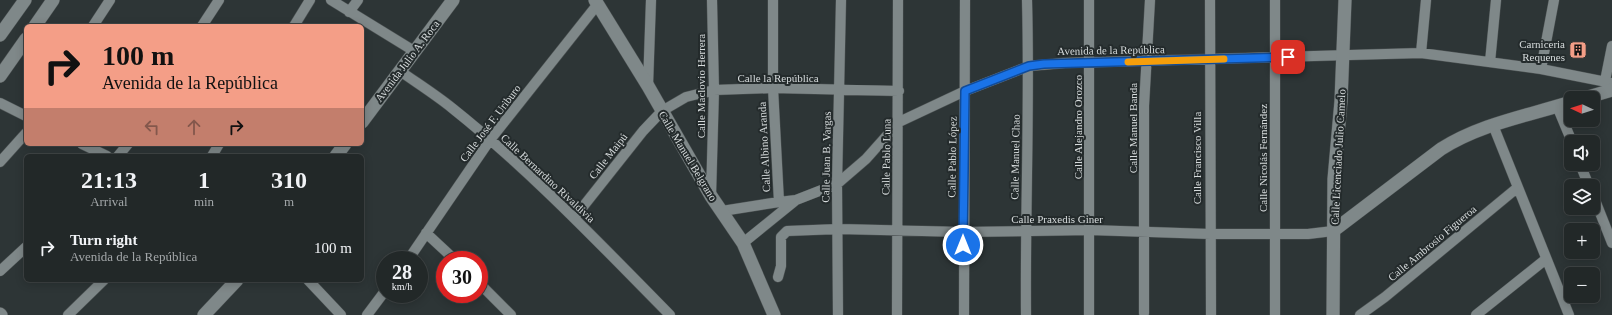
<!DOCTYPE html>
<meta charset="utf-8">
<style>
:root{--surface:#222828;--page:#2e3434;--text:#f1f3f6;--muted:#a2a6a8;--line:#3f4445}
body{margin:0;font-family:"Times New Roman",serif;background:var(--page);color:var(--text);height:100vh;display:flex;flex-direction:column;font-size:15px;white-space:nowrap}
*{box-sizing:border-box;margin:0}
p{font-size:13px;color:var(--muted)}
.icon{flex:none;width:22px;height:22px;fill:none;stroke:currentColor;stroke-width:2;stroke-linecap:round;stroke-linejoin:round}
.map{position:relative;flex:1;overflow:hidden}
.drawer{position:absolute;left:24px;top:154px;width:340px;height:128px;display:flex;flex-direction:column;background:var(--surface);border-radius:6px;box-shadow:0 2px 10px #0003,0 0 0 1px var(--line)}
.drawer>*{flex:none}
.guide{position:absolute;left:24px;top:24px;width:340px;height:122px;border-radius:6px;box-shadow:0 2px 10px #0003,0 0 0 1px var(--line);background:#f49e87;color:#111;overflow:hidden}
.needle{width:26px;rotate:274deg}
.buttons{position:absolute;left:1564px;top:91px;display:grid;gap:8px}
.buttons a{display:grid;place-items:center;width:36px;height:36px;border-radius:6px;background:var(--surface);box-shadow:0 2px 10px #0003,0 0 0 1px var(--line);font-size:20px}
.speed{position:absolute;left:376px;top:251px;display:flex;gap:8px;font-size:20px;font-weight:700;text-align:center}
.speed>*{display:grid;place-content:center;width:52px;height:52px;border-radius:50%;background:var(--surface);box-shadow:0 2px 10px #0003,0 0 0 1px var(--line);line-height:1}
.speed small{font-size:10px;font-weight:400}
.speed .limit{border:6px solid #d22;background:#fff;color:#111}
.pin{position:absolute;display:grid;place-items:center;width:34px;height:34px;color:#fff;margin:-17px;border-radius:8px;box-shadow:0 2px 6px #0006}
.me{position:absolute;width:44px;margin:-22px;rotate:0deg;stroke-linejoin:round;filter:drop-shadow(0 0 3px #0008)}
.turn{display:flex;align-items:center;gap:14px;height:84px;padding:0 12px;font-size:18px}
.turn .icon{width:52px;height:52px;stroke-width:2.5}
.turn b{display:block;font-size:28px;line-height:34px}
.lanes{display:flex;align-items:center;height:38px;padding:0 12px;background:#0003;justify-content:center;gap:20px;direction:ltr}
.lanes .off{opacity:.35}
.eta{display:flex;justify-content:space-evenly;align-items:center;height:68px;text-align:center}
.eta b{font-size:24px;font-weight:600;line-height:28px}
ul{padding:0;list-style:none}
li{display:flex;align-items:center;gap:12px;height:52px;padding:0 12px}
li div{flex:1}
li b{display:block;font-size:15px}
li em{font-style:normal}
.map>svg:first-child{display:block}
</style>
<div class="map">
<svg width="1612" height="315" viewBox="0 0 1612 315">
<rect width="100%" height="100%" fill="#2d3536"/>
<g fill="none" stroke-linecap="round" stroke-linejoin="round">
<defs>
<path id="minor" d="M 331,0 L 414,51
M 773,0 L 773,88 L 779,202 L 796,200
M 1089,0 L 1089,315
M 1210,0 L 1211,315
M 1275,0 L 1275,315
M 349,12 L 358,0
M 93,26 L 110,0
M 202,26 L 219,0
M 294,26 L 310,0
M 1421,53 L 1426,0
M 1490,62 L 1496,0
M 1541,69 L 1554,0
M 400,71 C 417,83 436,95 452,108 C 530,170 600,244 670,315
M 1605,81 L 1612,46
M 648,86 L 651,0
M 0,103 L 26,116
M 1557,106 L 1572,142
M 1493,125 L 1569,315
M 82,144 L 107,156
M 118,156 L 128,144
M 212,156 L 219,144
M 0,162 L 26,133
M 1580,164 L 1589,186
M 1593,195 L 1612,243
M 711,196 L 714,90 L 712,0
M 722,211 L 779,202
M 574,218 L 643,131 L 662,111 L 686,97 L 714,90 L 773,88 L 899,91
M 426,233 L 455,260
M 743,243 L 796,200 L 837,184 L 866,159 L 899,122 L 965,91 L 1029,66 L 1065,63 L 1421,53 L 1541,69 L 1612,83
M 408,260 L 490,140 L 597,5
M 0,271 L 26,247
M 778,277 L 781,266 L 781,237 L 787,231 L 839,229 L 963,232 L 1090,230 L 1210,234 L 1308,234 L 1333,231
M 308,280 L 341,315
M 479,283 L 511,315
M 1144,313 L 1144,106 L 1150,0
M 68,315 L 104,280
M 367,315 L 385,291
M 838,315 L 837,184 L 841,0
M 897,315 L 898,0
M 964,315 L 965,0
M 1026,315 C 1025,210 1030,105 1027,0
M 1360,315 L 1385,297 L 1517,188
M 1476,315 L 1546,259"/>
<path id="tertiary" d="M 595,0 L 648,86 L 711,196 L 743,243 L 774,315
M 35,26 L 53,0
M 0,35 L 25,0
M 0,76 L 26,39
M 1585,98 L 1612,90
M 362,122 L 453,0
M 336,156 L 345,144
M 1333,231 L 1441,149 C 1480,124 1527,116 1571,102
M 0,314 L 1,315
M 204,315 L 237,280
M 1333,315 L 1334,179 L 1341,101 L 1345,0"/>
</defs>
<!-- minor casing -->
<use href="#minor" stroke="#4c5253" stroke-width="11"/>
<!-- tertiary casing -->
<use href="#tertiary" stroke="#4c5253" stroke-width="14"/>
<!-- minor -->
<use href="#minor" stroke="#7f8889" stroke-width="10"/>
<!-- tertiary -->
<use href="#tertiary" stroke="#7f8889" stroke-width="13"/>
</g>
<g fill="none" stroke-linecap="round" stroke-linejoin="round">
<defs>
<path id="route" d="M 963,245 L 965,91 L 1029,66 L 1044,64 L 1288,57"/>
</defs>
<!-- route casing -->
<use href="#route" stroke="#114b97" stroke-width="10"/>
<!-- route -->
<use href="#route" stroke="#1a73e8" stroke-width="7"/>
<!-- slow -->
<path stroke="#f59e0b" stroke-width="7" d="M 1128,62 L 1224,59"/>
</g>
<!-- icons -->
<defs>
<symbol id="building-square" viewBox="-11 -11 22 22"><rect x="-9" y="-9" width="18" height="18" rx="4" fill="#f49e87" stroke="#242b2c"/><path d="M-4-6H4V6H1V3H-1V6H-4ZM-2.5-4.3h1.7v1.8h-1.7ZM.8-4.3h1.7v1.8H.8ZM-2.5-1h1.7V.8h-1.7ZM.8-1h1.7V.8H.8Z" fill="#111"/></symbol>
</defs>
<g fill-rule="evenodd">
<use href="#building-square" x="1568" y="40" width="20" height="20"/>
</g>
<g text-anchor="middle" stroke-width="4" stroke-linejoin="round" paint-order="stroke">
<!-- poi labels -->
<g font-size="11" fill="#d6dbdc" stroke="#242b2c" text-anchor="end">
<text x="1565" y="48">Carniceria<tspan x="1565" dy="13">Requenes</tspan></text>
</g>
<!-- street labels -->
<g font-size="11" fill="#d6dbdc" stroke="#242b2c">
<text transform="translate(1111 50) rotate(-1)" y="4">Avenida de la República</text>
<text transform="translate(407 61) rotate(-53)" y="4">Avenida Julio A. Roca</text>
<text x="778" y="82">Calle la República</text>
<text transform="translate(701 86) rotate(-90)" y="4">Calle Maclovio Herrera</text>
<text transform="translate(490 123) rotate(-53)" y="4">Calle José F. Uriburo</text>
<text transform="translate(1078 127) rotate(-90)" y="4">Calle Alejandro Orozco</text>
<text transform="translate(1133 128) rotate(-90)" y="4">Calle Manuel Banda</text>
<text transform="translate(764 147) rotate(-93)" y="4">Calle Albino Aranda</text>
<text transform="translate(608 156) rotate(-52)" y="4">Calle Maipú</text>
<text transform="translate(688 156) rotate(59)" y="4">Calle Manuel Belgrano</text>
<text transform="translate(826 157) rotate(-89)" y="4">Calle Juan B. Vargas</text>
<text transform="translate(886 157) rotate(-89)" y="4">Calle Pablo Luna</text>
<text transform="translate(952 157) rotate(-89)" y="4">Calle Pablo López</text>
<text transform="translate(1015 157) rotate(-89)" y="4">Calle Manuel Chao</text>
<text transform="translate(1338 157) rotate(-87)" y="4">Calle Licenciado Julio Camelo</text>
<text transform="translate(1197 158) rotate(-90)" y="4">Calle Francisco Villa</text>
<text transform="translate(1263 158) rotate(-90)" y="4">Calle Nicolás Fernández</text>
<text transform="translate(548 178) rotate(43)" y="4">Calle Bernardino Rivaldivia</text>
<text x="1057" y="223">Calle Praxedis Giner</text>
<text transform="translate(1432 243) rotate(-40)" y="4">Calle Ambrosio Figueroa</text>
</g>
</g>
</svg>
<div class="buttons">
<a><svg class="needle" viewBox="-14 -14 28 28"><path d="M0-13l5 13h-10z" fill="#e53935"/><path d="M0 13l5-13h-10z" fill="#a2a6a8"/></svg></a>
<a><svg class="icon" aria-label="sound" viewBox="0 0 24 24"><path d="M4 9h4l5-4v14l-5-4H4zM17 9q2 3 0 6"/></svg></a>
<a><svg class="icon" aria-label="layers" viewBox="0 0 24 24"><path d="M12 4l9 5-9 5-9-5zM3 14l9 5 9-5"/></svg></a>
<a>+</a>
<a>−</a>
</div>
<div class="speed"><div>28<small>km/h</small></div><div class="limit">30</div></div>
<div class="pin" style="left:1288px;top:57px;background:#d93025"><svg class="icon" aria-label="arrive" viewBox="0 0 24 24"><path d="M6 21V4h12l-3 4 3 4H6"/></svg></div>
<svg class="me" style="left:963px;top:245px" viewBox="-20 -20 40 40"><circle r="17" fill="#1a73e8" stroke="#fff" stroke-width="3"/><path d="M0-11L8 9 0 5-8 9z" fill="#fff"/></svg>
<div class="guide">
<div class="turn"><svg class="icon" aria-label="right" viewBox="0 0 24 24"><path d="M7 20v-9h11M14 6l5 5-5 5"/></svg><div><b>100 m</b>Avenida de la República</div></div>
<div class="lanes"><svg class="icon off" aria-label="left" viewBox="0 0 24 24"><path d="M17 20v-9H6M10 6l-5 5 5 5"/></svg><svg class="icon off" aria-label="ahead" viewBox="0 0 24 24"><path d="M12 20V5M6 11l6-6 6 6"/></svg><svg class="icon" aria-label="right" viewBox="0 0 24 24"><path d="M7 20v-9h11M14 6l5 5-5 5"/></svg></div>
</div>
<section class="drawer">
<div class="eta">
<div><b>21:13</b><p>Arrival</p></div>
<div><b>1</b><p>min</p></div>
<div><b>310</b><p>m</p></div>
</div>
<ul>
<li><svg class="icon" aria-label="right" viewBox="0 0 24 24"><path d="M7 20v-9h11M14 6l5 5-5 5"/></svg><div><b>Turn right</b><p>Avenida de la República</p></div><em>100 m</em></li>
</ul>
</section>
</div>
